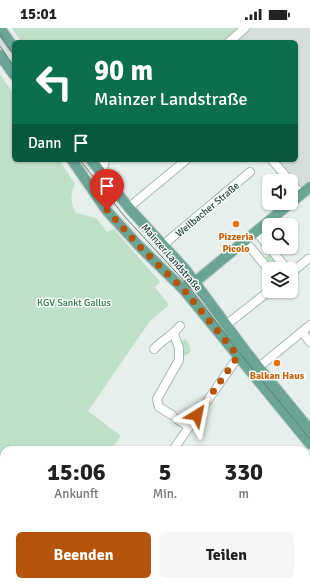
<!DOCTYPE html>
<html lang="de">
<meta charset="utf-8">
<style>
:root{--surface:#fff;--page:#f6f6f6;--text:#222;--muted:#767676;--accent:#b45309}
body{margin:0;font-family:Signika,sans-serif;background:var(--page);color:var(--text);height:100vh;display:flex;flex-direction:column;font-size:15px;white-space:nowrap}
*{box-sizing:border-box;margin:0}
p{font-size:13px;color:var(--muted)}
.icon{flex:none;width:22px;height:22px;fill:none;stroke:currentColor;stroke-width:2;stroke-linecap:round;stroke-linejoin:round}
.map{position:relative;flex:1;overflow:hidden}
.side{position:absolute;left:0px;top:418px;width:310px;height:140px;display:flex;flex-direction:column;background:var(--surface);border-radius:12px 12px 0 0;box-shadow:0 1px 3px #0004}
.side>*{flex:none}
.top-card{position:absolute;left:12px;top:12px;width:286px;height:122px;border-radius:6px;box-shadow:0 1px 3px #0004;background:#0b6e4f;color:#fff;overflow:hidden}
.buttons{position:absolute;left:262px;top:146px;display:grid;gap:8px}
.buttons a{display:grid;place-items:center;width:36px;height:36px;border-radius:6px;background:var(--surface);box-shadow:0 1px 3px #0004;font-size:20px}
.pin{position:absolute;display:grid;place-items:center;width:34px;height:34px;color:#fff;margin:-41px -17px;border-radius:50% 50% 50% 0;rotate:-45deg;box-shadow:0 0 4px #0007}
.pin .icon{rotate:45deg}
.me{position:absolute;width:44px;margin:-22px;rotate:35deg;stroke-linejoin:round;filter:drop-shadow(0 0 3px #0008)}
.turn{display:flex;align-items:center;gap:14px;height:84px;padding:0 16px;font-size:18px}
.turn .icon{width:52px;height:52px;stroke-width:2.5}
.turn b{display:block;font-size:28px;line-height:34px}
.then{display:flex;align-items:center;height:38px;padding:0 16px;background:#0003;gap:8px;font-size:15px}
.eta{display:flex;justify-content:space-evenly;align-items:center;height:68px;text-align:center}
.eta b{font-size:24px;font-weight:700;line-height:28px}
.button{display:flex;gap:8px;margin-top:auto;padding:8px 16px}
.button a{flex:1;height:46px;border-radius:6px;background:var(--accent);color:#fff;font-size:16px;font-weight:700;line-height:46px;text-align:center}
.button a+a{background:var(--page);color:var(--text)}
.status{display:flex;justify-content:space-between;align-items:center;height:28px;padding:0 20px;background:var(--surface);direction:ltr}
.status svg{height:11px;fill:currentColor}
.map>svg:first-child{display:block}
</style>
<div class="status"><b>15:01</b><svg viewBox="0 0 49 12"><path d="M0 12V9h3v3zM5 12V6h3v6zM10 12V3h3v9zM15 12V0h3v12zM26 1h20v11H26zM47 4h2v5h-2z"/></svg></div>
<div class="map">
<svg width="310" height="558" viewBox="0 0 310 558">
<rect width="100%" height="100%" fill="#e6efeb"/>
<!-- built -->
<path fill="#d4dfda" d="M 239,0 L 310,0 L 310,170 L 278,132 L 296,132 L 296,14 L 224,14 Z
M 0,4 L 14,25 L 14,42 L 0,21 Z
M 76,132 L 87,132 L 92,140 L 85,146 Z"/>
<!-- green -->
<path fill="#bfe0c8" d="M 12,0 L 239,0 L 224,14 L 21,14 Z
M 0,46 L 14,67 L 14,132 L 59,132 L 75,156 C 70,167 70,175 76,185 L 96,190 L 107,204 L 114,201 L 160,254 L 155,259 L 169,277 L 150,293 L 88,383 L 121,408 L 111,422 L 4,422 L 4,554 L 74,554 L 71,558 L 0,558 Z
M 270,226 L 283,241 L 272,241 L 264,231 Z
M 185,311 C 189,316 191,318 190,325 L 183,328 L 181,314 Z
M 107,554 L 174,554 L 171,558 L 113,558 Z
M 180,554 L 243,554 L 243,555 L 241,558 L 177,558 Z"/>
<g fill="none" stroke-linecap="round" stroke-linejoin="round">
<defs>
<path id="minor" d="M 229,14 L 245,0
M 272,132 L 290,153
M 102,146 L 105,132
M 291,154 L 301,167
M 130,181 L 133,176 L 186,132
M 256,203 L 269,219
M 245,213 L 269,242
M 163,217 L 250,144
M 269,219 L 287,241
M 291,245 L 308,231
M 226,297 L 269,263
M 302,304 L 310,314
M 154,321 C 162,312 172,308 180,298
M 259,339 L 310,297
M 172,387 L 159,379 L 157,371 L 179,332 L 179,320 L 174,306
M 177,391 L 189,399
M 173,422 L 238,329
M 306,505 L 310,508
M 78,558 L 80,554"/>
<path id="major" d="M 0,0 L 14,20
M 0,27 L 14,47
M 72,132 L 107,183 L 139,218 L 184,262 L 310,416
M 91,132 L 130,181 L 185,241 L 247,325 L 310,402
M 188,256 L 195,254 L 310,159"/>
</defs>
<!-- minor casing -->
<use href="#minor" stroke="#a8b8b2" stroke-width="10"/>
<!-- major casing -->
<use href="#major" stroke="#c2cac8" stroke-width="12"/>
<!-- minor -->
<use href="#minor" stroke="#fff" stroke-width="8"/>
<!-- major -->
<use href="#major" stroke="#6aa596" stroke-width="10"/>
<!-- tram -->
<path stroke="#5f7d75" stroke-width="1" d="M 0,7 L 14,27
M 0,18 L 14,39
M 80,132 L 125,189 L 187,256 L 238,323 L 310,411"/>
</g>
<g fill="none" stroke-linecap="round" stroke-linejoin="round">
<!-- route -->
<path stroke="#b45309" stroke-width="7" stroke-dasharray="0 12.6" d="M 107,182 L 139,218 L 184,262 L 238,328 L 197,387"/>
</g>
<!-- markers -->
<g fill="#e8710a" stroke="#f7fbf9" stroke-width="1.5">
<circle cx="236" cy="196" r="4"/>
<circle cx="277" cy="335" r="4"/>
</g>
<g text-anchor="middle" stroke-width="3" stroke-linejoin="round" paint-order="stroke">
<!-- street labels -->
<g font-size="10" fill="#24423a" stroke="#f7fbf9">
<text transform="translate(207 181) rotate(-40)" y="4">Weilbacher Straße</text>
<text transform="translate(172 229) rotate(49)" y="4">Mainzer Landstraße</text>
</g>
<!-- food labels -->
<g font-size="10" font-weight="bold" fill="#c56008" stroke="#f7fbf9">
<text x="236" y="212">Pizzeria<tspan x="236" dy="12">Picolo</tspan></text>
<text x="277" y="351">Balkan Haus</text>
</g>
<!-- park labels -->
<g font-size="10" fill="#2d7a4b" stroke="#f7fbf9">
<text x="74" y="278">KGV Sankt Gallus</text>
</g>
</g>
</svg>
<div class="buttons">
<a><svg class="icon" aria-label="sound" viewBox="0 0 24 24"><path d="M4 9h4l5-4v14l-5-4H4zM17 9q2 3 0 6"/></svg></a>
<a><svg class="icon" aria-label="search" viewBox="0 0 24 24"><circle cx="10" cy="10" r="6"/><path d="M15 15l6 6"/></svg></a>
<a><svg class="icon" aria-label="layers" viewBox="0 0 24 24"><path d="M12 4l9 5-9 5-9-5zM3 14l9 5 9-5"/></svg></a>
</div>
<div class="pin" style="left:107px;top:182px;background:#d93025"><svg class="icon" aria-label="arrive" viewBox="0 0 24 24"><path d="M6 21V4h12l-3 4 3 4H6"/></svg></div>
<svg class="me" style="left:197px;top:387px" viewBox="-20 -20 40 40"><path d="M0-17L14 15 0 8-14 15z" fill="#b45309" stroke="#fff" stroke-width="4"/></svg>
<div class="top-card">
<div class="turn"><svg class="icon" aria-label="left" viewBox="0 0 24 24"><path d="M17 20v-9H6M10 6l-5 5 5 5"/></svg><div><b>90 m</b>Mainzer Landstraße</div></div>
<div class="then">Dann<svg class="icon" aria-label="arrive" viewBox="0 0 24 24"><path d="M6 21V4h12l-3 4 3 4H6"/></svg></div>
</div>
<section class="side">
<div class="eta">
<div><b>15:06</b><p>Ankunft</p></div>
<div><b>5</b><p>Min.</p></div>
<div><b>330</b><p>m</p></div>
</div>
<div class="button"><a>Beenden</a><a>Teilen</a></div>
</section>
</div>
